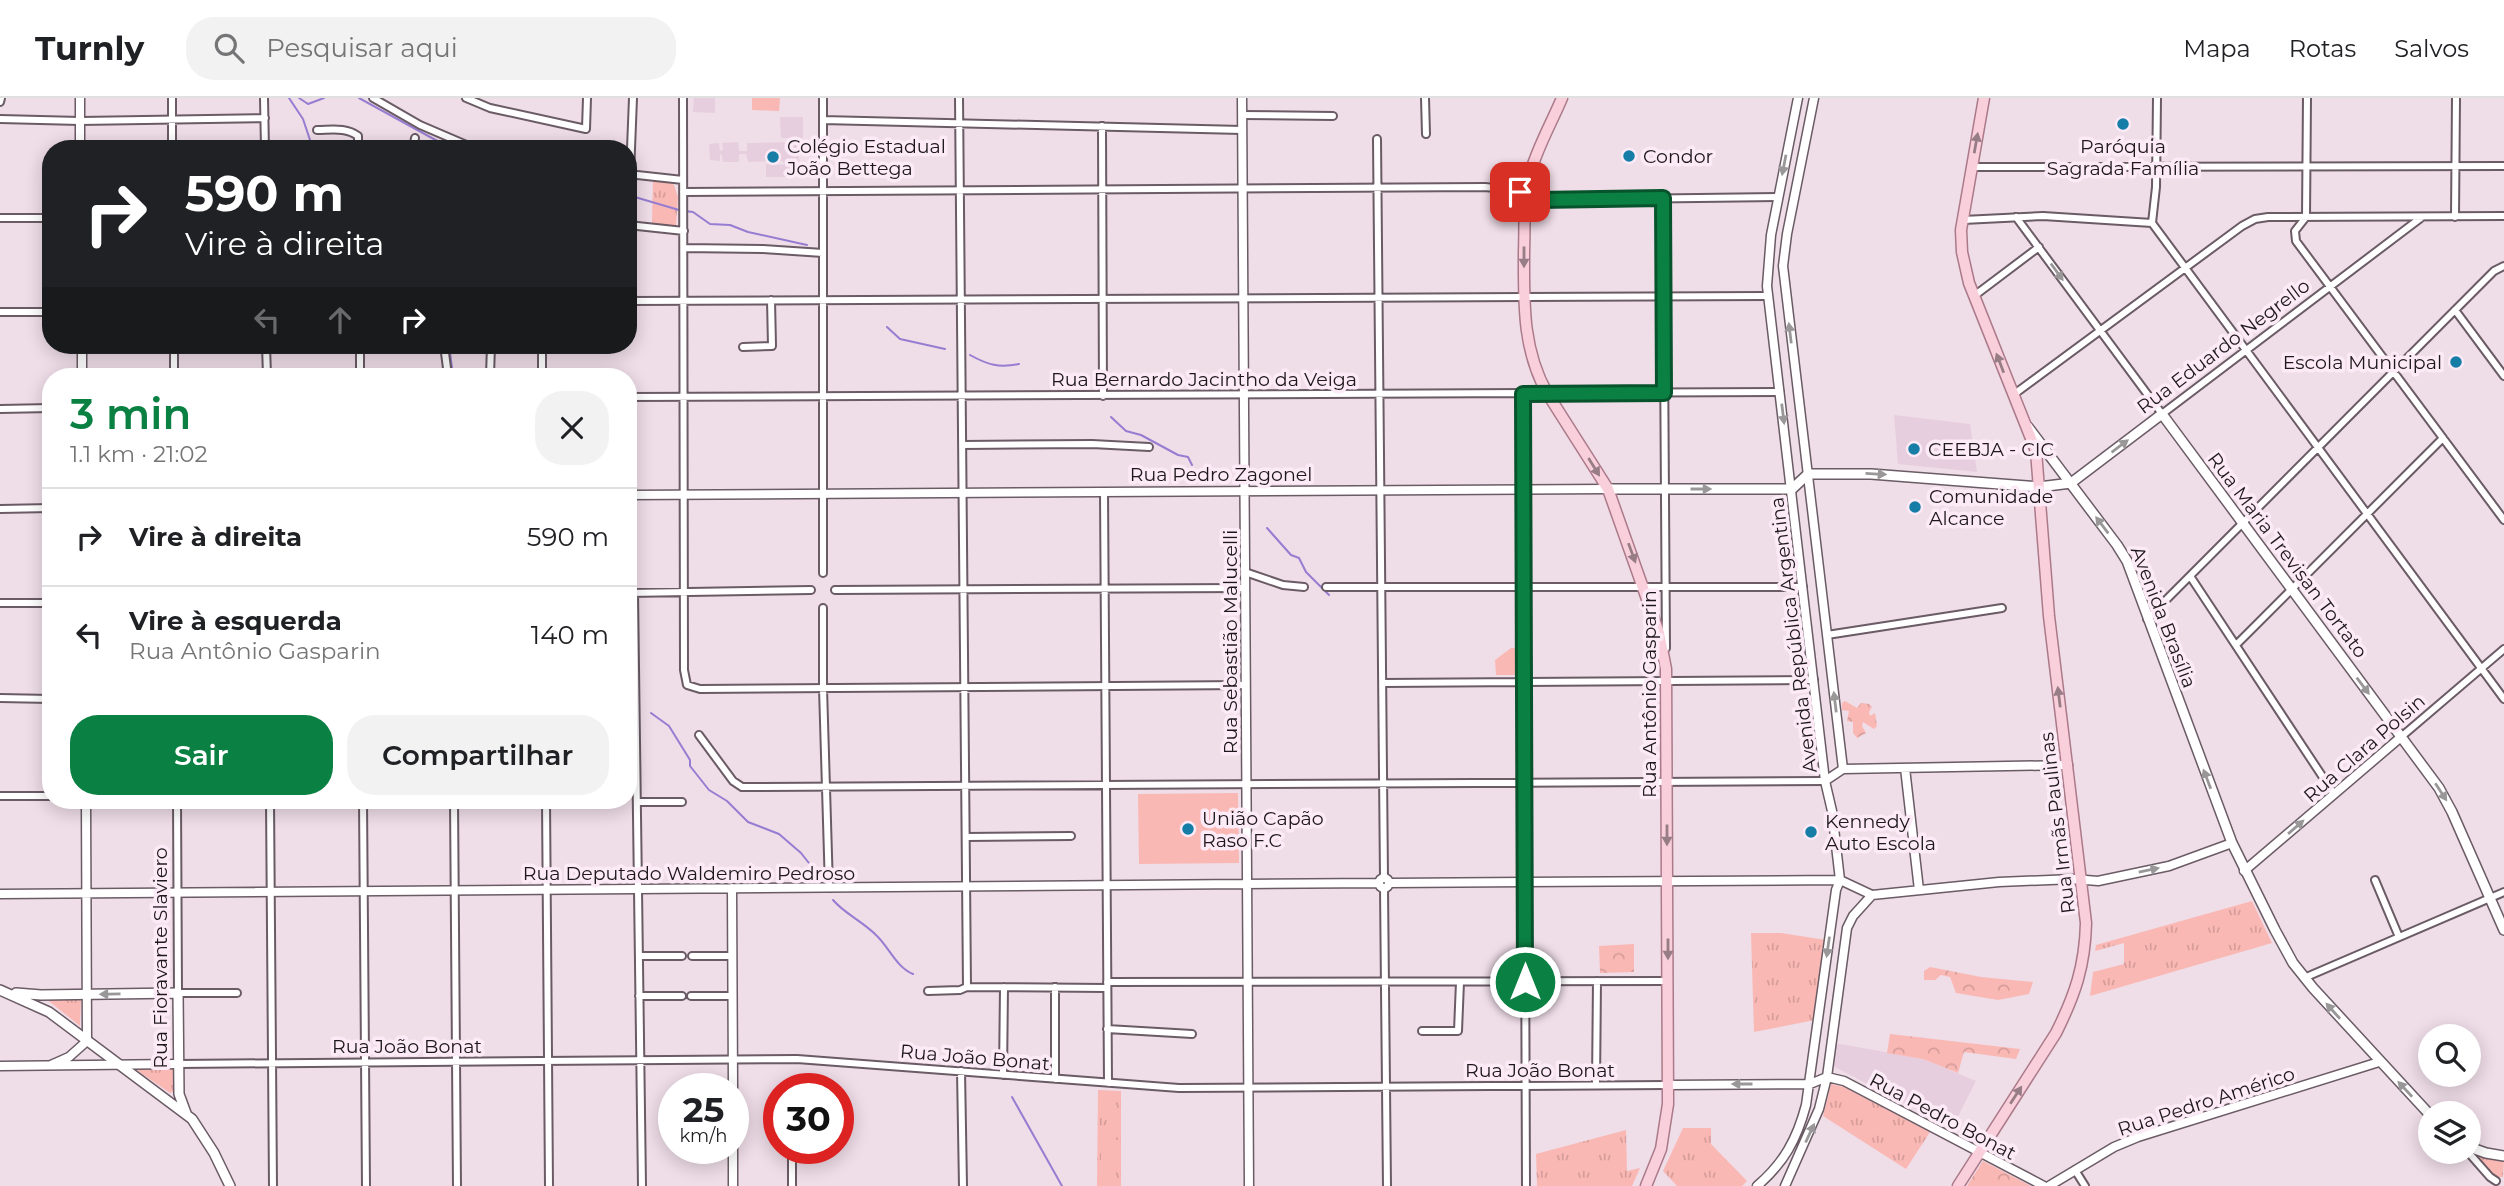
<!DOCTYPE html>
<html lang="pt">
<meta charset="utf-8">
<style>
:root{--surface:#fff;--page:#f2f2f2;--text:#202124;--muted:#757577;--line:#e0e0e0;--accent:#0b8043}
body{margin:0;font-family:Montserrat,sans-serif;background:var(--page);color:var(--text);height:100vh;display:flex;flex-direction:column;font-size:26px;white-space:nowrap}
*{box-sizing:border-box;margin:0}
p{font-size:23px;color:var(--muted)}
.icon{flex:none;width:38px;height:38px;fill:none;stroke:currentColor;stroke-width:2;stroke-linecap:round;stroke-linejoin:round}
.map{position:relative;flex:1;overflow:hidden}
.side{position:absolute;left:42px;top:270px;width:595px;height:441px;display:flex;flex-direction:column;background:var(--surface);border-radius:28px;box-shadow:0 4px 18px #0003}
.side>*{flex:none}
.top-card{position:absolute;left:42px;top:42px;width:595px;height:214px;border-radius:28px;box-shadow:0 4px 18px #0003;background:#202124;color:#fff;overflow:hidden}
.tools{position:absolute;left:2418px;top:926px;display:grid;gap:14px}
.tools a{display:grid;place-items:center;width:63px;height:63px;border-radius:50%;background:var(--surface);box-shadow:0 4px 18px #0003;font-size:35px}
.speed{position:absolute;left:658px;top:975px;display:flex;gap:14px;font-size:35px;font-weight:700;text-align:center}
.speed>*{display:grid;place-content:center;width:91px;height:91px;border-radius:50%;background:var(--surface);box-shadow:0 4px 18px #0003;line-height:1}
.speed small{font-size:18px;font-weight:400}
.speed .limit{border:10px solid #d22;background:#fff;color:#111}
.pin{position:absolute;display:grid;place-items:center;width:60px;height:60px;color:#fff;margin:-30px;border-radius:14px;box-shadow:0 4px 10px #0006}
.me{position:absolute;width:77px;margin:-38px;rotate:0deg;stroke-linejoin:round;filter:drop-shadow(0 0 5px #0008)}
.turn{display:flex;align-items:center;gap:24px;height:147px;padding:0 28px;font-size:32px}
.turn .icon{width:91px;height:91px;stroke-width:2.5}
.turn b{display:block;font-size:49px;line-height:60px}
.lanes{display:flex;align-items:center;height:66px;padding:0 28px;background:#0003;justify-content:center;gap:35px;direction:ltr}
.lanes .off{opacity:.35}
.round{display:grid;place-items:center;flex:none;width:74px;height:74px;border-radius:28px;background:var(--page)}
.overview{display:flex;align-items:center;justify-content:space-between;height:119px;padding:0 28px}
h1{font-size:42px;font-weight:600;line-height:52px;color:var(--accent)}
.button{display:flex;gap:14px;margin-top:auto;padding:14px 28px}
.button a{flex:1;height:80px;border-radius:28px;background:var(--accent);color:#fff;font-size:28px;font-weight:600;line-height:80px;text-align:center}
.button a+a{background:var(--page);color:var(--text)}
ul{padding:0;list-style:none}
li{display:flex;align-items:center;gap:21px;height:98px;padding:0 28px;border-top:2px solid var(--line)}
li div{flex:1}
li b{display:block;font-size:26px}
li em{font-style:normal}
header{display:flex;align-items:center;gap:42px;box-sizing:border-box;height:98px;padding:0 35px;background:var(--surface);border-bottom:2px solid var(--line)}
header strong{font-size:33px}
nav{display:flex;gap:38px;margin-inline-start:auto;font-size:24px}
.search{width:490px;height:63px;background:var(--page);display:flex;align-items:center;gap:18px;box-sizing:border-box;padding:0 24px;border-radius:28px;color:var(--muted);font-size:26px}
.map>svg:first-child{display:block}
</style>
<header>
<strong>Turnly</strong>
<div class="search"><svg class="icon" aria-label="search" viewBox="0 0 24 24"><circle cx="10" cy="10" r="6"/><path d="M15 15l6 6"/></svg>Pesquisar aqui</div>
<nav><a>Mapa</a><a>Rotas</a><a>Salvos</a></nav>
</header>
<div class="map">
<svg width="2504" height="1088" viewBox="0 0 2504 1088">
<defs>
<pattern id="grass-tufts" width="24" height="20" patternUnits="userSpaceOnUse" patternTransform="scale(1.75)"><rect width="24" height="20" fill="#fab8b4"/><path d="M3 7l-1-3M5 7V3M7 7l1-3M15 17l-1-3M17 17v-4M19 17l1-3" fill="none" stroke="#d69d9a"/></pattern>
<pattern id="forest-crowns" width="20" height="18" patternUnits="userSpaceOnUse" patternTransform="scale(1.75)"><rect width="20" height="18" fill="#fab8b4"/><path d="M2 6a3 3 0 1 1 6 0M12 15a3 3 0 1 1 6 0" fill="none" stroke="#d69d9a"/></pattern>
</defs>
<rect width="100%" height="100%" fill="#efdde8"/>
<!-- built -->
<path fill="#e7cede" d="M 694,0 L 715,0 L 715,15 L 693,14 Z
M 780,19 L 803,19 L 803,40 L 781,40 Z
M 738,44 L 739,53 L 747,53 L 747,45 L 797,44 L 799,64 L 789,64 L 788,67 L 794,67 L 795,79 L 766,79 L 766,66 L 784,67 L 783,63 L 748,64 L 746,56 L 739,56 L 739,64 L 723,64 L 722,57 L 720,56 L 720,63 L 710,62 L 709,46 L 719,45 L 720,53 L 723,52 L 722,45 Z
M 1894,317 L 1970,326 L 1977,374 L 1898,366 Z
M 1835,945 L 1923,961 L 1976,983 L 1952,1030 L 1833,968 Z"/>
<!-- grass -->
<path fill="url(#grass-tufts)" d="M 653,81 L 670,84 L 674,87 L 678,99 L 676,128 L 652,126 Z
M 1511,550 L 1517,550 L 1517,577 L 1496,577 L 1495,562 Z
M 2252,803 L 2272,845 L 2090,898 L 2093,874 L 2124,866 L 2124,845 L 2095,853 L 2096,847 Z
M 1751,835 L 1781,835 L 1826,842 L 1815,922 L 1754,934 Z
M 45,900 L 81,901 L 80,928 Z
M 173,970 L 173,994 L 170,995 L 135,971 Z
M 1831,986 L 1844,989 L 1930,1034 L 1906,1071 L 1823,1018 Z
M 1098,992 L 1121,993 L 1121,1088 L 1097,1088 Z
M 1683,1030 L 1711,1030 L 1711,1046 L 1747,1083 L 1742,1088 L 1677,1088 L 1663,1073 Z
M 1626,1032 L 1627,1073 L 1640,1070 L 1632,1088 L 1537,1088 L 1536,1056 Z
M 2472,1056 L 2504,1062 L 2503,1079 L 2493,1079 Z"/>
<!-- forest -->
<path fill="url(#forest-crowns)" d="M 1845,603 L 1857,610 L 1861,605 L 1869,606 L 1872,609 L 1869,614 L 1870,618 L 1875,615 L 1877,628 L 1874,631 L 1863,624 L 1862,628 L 1866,635 L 1857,640 L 1853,635 L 1853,624 L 1847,623 L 1849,613 L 1842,612 L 1842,605 Z
M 1634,846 L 1634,874 L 1600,875 L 1599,848 Z
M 1930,869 L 1981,879 L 2033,884 L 2029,896 L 1998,902 L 1956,895 L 1950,879 L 1941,877 L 1935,882 L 1924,882 L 1924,873 Z
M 1890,936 L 2020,951 L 2016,961 L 1964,954 L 1958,975 L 1923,961 L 1887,955 Z
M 1983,1063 L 2031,1088 L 1967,1088 Z"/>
<!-- pitch -->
<path fill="#fab8b4" d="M 752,0 L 780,0 L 779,13 L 752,12 Z
M 1238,695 L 1239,765 L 1139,766 L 1138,696 Z
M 1101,1042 L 1119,1042 L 1119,1063 L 1101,1063 Z"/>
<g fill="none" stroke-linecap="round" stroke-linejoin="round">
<!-- stream -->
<path stroke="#967dd1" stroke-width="2" d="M 289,0 L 303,21 L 313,51
M 299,0 L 308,6 L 324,0
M 359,0 L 452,51
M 628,97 L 679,112
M 685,113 L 693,114 L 710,126 L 730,127 L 748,134 L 807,147
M 887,229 L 900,241 L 945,251
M 449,247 L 453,278
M 970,257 C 988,267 999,270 1019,266
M 1111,319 L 1126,333 L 1141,337 L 1178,357 L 1188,359 L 1192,367
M 1267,430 L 1291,457 L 1299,460 L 1306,474 L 1329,497
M 651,615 L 669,628 L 690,662 L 690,668 L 709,692 L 727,703 L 748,724 L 779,736 L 801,755 L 820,779
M 833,802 C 845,816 862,823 876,837 C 889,849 896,869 913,876
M 1012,999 L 1062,1088"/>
<defs>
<path id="minor" d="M 172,0 L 172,51
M 264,0 L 265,51
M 373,0 L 420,27 L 476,51
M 466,0 L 490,10 L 586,31 L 587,0
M 683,0 L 684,572 L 687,587 L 700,591 L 1246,587
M 959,0 L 967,889
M 1425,0 L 1426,36
M 2157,0 L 2156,89 L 2152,125 L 2504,601
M 2307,0 L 2306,119 L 2295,133 L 2296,143 L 2504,422
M 0,4 L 1,0
M 1242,17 L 1333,18
M 0,21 L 80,23 L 265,20
M 823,22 L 1242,32
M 1102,28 L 1103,298
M 317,32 C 331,32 346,29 358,38 L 358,51
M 1377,41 L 1384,780
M 413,51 L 415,40
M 1972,69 L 2504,68
M 628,76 L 683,82
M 630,76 L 633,0
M 683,94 L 1485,89 L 1514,92 L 1538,102 L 1778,99
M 1663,100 L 1666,550
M 2016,119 L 2162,316 L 2422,119
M 2455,119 L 2456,0
M 0,120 L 51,120
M 1963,122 L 2043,118 L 2152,125
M 628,127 L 684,133
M 684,150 L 763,151 L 823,155
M 1974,198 L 2039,149
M 628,203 L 1768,198
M 2455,212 L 2504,278
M 0,214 L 51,214
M 174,247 L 174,278
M 266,247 L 267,278
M 360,247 L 360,278
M 444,247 L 448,278
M 542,247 L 542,278
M 743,249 L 772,248 L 771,202
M 490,278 L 491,247
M 1523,295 L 1526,1088
M 2013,297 L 2242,128 L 2255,121 L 2268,119 L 2504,118
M 628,299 L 1780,294
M 0,311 L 51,310
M 962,347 L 1092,346 L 1149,349
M 1104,394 L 1108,985
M 0,411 L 51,410
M 1245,474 L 1283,487 L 1304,489
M 823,475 L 823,0
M 2190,478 L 2334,696
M 1326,489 L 1803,489
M 835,492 L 1245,490
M 628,495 L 811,492
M 634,495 L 642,1088
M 0,505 L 51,505
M 823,510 L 823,590 L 829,790
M 2147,521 L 2494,173 L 2504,168
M 1827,537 L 2002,510
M 2236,547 L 2443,340
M 1383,585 L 1814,582
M 0,600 L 51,601
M 699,637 L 733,683 L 742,689 L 1825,683
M 2401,639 L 2504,551
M 0,698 L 51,698
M 177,702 L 178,895 L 237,895
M 270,702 L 273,1088
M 363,702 L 366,1088
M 454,702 L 457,1088
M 546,702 L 549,1088
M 637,704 L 682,704
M 966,739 L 1071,738
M 2375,782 L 2399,839
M 1384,790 L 1387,1088
M 639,858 L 682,858
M 692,858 L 732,858
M 2304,880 L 2504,794
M 1107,884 L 1668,883
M 928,893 L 960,892 L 967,889 L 1107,890
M 639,898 L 682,898
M 691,898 L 732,898
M 1107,931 L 1192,936
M 1422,933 L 1458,933 L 1460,884
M 178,966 L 797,961 L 1179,990 L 1668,987
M 961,973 L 963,1088
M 1003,977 L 1004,889
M 1055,981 L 1055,889
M 1596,987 L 1597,883
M 2468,1054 L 2490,1079 L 2496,1083
M 792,1061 L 792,1088
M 2075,1072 L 2085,1088"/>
<path id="tertiary" d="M 80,0 L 80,51
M 1242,0 L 1249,1088
M 1814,0 L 1787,136 L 1783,168 L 1843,671
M 82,247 L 82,278
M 628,397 L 1608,391
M 1905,670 L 1919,792
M 1843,671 L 2068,667
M 1825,683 L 1843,671
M 2244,773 L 2401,639
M1379 785a5 5 0 1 1 10 0a5 5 0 1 1-10 0Z
M 1390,785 L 1840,782 L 1872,797
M 732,790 L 733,990
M 0,796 L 1379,785
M 1872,797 L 1999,784 L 2074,781 L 2098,783 L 2169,768 L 2232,745
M 51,967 L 69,959 L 87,943 L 86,702
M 0,968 L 178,966
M 1827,979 L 1844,983 L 2044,1088
M 1668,987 L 1810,986 L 1827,979
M 733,1050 L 733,1088
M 1757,1088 C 1784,1065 1797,1041 1806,1007 L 1836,792 L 1840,782 L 1832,713 L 1825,683 L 1767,188 L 1771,137 L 1798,0
M 1785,1088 L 1819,1011 L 1827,979 L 1847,830 L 1853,818 L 1872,797
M 2049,1088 L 2114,1049 L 2138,1039 L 2379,964"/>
<path id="secondary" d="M 2028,329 L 2117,447 L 2127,463 L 2232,745 L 2275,832 L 2293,865 L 2313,890 L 2431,1018
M 1608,391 L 1792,391 L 1808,376 L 1871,376 L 2039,389 L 2071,385 L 2162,316 L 2439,690 L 2452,714 L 2504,832
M 0,892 L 49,914 L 192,1021 L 214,1055 L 230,1088
M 16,895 L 41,897 L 178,895 L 179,996 L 186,1015
M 2469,1049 L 2486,1055 L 2504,1058"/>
<path id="primary" d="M 1562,0 C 1551,26 1536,52 1529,79 C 1523,104 1525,129 1524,154 C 1524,204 1522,250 1547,295 L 1608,391 L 1659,535 L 1666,571 L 1668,1006 L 1661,1051 L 1646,1088
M 1958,1088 L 2056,935 C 2075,897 2085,868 2086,825 L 2049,518 L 2036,353 L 1969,185 L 1962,154 L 1961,132 L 1984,0"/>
</defs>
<!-- minor casing -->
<use href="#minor" stroke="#6a5b65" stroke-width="10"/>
<!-- tertiary casing -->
<use href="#tertiary" stroke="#6a5b65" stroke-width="11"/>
<!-- secondary casing -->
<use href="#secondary" stroke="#6a5b65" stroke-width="12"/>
<!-- primary casing -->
<use href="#primary" stroke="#ab7a89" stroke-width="13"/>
<!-- minor -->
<use href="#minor" stroke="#fff" stroke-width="6"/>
<!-- tertiary -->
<use href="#tertiary" stroke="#fff" stroke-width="8"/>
<!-- secondary -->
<use href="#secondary" stroke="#fff" stroke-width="9"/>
<!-- primary -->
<use href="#primary" stroke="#facfdc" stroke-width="10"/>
</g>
<!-- one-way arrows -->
<defs><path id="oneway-solid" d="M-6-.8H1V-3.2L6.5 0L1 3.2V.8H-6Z" transform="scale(1.75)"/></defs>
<g fill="#977d86">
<use href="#oneway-solid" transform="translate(1976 45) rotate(-80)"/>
<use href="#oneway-solid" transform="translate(1524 159) rotate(90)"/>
<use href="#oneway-solid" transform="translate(2000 265) rotate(-111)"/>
<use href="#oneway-solid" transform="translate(1594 369) rotate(58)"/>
<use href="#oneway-solid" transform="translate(1632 455) rotate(70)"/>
<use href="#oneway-solid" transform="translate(2059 599) rotate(-97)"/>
<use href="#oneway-solid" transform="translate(1667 737) rotate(90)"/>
<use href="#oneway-solid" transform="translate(1668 851) rotate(90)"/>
<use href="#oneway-solid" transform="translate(2016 997) rotate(-57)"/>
</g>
<g fill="#9a9799">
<use href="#oneway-solid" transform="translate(1784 67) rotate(101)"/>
<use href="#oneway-solid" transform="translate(2057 174) rotate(54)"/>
<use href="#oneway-solid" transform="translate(1790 235) rotate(-97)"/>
<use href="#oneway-solid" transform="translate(1783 316) rotate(83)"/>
<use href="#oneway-solid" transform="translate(2120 348) rotate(-37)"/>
<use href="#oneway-solid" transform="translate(1876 376) rotate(3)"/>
<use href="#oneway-solid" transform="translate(1701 391)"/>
<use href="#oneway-solid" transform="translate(2102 427) rotate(-127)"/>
<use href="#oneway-solid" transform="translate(2363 588) rotate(53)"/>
<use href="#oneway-solid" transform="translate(1835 604) rotate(-97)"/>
<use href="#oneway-solid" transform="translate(2207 681) rotate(-111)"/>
<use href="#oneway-solid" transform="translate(2441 694) rotate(57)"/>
<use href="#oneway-solid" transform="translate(2296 729) rotate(-41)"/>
<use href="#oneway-solid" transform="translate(2149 772) rotate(-12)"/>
<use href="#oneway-solid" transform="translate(1828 849) rotate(98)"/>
<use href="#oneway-solid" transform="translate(110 896) rotate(179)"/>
<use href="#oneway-solid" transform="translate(2333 913) rotate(-132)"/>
<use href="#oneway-solid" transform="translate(1742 986) rotate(180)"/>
<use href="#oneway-solid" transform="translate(2405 991) rotate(-133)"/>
<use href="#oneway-solid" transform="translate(1810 1035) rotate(-65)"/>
</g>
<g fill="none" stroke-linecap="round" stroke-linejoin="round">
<defs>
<path id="route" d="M 1520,94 L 1538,102 L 1663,100 L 1664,295 L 1523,296 L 1525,884"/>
</defs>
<!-- route casing -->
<use href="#route" stroke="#07532c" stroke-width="18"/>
<!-- route -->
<use href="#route" stroke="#0b8043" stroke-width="12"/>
</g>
<!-- markers -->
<g fill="#167da7" stroke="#fceaf6" stroke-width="2.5">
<circle cx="2123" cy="26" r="7"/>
<circle cx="1629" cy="58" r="7"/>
<circle cx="773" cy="59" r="7"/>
<circle cx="2456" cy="264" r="7"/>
<circle cx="1914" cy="351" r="7"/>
<circle cx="1915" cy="409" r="7"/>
<circle cx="1188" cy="731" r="7"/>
<circle cx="1811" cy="734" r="7"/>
</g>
<g text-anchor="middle" stroke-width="7" stroke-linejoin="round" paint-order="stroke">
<!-- poi labels -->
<g font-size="19" fill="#1e181c" stroke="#fceaf6" text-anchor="start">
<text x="787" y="55">Colégio Estadual<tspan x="787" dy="22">João Bettega</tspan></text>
<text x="2123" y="55" text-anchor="middle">Paróquia<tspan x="2123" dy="22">Sagrada Família</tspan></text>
<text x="1643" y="65">Condor</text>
<text x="2442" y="271" text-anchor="end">Escola Municipal</text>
<text x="1928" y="358">CEEBJA - CIC</text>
<text x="1929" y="405">Comunidade<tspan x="1929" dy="22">Alcance</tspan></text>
<text x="1202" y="727">União Capão<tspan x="1202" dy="22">Raso F.C</tspan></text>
<text x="1825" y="730">Kennedy<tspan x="1825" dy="22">Auto Escola</tspan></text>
</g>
<!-- street labels -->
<g font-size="19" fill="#1e181c" stroke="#fceaf6">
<text transform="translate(2223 248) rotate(-37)" y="7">Rua Eduardo Negrello</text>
<text x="1204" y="288">Rua Bernardo Jacintho da Veiga</text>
<text x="1221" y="383">Rua Pedro Zagonel</text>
<text transform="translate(2288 457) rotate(53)" y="7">Rua Maria Trevisan Tortato</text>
<text transform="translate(2164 519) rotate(69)" y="7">Avenida Brasília</text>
<text transform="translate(1793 537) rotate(-97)" y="7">Avenida República Argentina</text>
<text transform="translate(1230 544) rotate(-90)" y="7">Rua Sebastião Malucelli</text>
<text transform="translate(1649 596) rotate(-90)" y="7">Rua Antônio Gasparin</text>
<text transform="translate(2364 650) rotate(-41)" y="7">Rua Clara Polsin</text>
<text transform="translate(2057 725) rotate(-97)" y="7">Rua Irmãs Paulinas</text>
<text x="689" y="782">Rua Deputado Waldemiro Pedroso</text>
<text transform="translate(160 860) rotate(-90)" y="7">Rua Fioravante Slaviero</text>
<text x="407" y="955">Rua João Bonat</text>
<text transform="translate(975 959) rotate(5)" y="7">Rua João Bonat</text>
<text x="1540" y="979">Rua João Bonat</text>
<text transform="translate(2206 1003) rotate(-18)" y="7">Rua Pedro Américo</text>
<text transform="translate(1943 1018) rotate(28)" y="7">Rua Pedro Bonat</text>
</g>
</g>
</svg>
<div class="tools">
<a><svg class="icon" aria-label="search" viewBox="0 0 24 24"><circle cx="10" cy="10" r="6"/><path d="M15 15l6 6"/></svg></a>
<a><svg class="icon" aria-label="layers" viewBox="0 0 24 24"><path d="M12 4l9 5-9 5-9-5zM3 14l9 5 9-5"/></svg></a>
</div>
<div class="speed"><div>25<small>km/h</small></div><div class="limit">30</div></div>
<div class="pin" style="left:1520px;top:94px;background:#d93025"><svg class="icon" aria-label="arrive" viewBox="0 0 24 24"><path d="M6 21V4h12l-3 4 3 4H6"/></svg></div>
<svg class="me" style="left:1525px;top:884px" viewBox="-20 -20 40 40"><circle r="17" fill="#0b8043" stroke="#fff" stroke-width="3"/><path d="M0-11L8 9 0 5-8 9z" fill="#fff"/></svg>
<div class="top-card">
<div class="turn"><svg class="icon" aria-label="right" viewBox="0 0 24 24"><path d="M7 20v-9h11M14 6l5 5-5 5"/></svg><div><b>590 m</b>Vire à direita</div></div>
<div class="lanes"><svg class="icon off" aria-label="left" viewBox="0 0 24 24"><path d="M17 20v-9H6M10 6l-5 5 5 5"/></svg><svg class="icon off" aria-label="ahead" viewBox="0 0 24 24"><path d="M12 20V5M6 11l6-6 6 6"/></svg><svg class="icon" aria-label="right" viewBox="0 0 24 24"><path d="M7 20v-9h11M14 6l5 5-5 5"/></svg></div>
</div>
<section class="side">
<div class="overview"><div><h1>3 min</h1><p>1.1 km · 21:02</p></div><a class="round"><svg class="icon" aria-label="close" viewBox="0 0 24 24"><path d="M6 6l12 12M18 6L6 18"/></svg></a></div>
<ul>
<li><svg class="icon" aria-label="right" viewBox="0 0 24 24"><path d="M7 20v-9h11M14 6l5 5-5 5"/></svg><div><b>Vire à direita</b></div><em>590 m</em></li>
<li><svg class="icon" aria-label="left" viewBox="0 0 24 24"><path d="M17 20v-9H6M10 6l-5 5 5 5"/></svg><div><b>Vire à esquerda</b><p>Rua Antônio Gasparin</p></div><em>140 m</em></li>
</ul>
<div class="button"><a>Sair</a><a>Compartilhar</a></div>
</section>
</div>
